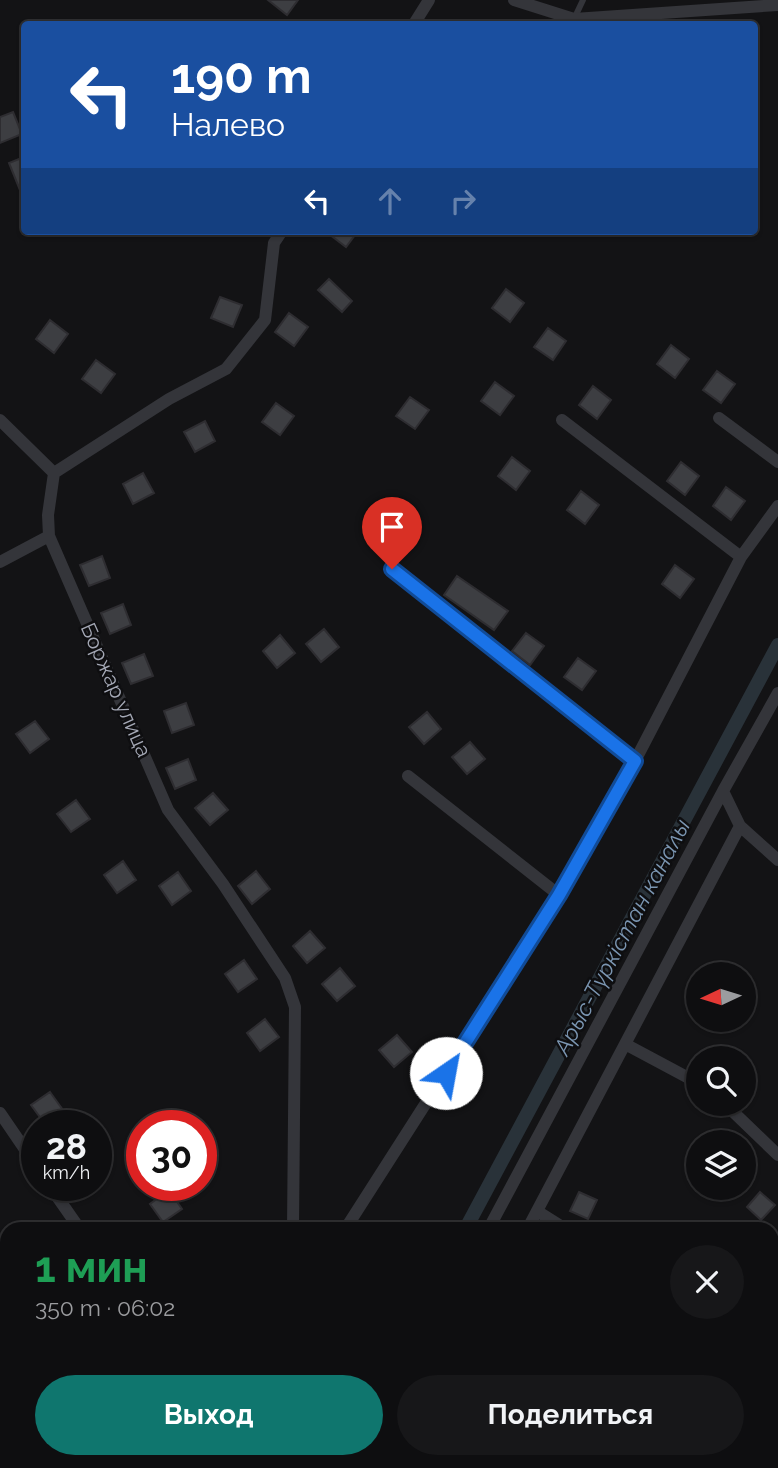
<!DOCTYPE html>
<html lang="ru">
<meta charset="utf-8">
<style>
:root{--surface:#0e0e10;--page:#171719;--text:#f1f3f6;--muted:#9b9c9f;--line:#2e2e30;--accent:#0f766e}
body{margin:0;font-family:Raleway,sans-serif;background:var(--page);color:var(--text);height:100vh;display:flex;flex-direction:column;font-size:26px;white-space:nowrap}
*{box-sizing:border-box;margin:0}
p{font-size:23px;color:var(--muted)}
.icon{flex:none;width:38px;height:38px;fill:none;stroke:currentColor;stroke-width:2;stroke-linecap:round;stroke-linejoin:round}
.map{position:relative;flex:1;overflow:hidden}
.details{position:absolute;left:0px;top:1222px;width:779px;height:247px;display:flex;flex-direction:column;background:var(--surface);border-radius:21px 21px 0 0;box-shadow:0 2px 5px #0004,0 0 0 2px var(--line)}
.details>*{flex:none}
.banner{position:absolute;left:21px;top:21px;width:737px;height:214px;border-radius:7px;box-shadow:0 2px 5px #0004,0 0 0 2px var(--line);background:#1a4fa0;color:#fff;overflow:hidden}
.needle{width:46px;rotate:266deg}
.fabs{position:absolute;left:686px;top:962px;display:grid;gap:14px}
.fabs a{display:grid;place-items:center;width:70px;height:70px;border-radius:50%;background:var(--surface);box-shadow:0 2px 5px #0004,0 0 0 2px var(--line);font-size:35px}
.speed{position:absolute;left:21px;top:1110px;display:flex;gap:14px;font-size:35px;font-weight:700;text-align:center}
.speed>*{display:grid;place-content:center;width:91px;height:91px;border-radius:50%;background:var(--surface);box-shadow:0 2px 5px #0004,0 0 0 2px var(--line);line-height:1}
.speed small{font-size:18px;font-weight:400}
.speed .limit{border:10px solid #d22;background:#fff;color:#111}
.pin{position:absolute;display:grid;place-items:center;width:60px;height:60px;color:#fff;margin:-72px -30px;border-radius:50% 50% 50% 0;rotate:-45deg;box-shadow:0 0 7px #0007}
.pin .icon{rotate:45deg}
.me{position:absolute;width:77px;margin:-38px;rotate:33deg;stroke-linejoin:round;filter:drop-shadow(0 0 5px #0008)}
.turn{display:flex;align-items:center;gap:24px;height:147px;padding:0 35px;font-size:32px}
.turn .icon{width:91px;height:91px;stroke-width:2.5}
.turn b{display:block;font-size:49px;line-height:60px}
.lanes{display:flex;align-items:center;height:66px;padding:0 35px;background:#0003;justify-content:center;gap:35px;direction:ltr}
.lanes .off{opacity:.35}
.round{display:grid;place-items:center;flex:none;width:74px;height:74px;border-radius:37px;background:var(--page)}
.headline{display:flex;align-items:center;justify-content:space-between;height:119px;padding:0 35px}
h1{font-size:42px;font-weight:700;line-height:52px;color:#1e9e55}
.cta{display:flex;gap:14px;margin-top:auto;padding:14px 35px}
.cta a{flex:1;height:80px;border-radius:42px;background:var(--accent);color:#fff;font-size:28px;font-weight:700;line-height:80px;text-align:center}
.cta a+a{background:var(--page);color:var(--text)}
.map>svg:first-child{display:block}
</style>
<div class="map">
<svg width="778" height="1468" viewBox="0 0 778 1468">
<rect width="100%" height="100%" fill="#131315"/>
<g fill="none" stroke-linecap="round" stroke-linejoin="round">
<!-- canal -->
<path stroke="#293239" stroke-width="14" d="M 466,1228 L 778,645
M 338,1468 L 342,1461"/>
</g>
<!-- building -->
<path fill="#3d3e42" stroke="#2e2d31" stroke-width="2" d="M 268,0 L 298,0 L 287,15 Z
M 13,112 L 22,134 L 0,143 L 0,117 Z
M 24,157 L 24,200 L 9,163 Z
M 325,231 L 358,231 L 346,247 Z
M 329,279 L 352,301 L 342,312 L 318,290 Z
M 506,289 L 524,303 L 510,322 L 492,308 Z
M 220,297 L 242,305 L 233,327 L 211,318 Z
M 289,313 L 308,327 L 294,346 L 275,332 Z
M 50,320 L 68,334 L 54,353 L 36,339 Z
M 548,328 L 566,341 L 553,360 L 534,347 Z
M 671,345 L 689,359 L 675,378 L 657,364 Z
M 96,360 L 115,374 L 101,393 L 82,379 Z
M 717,371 L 735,384 L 721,403 L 703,390 Z
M 495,382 L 514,396 L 500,415 L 481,401 Z
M 593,386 L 611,400 L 597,419 L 579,405 Z
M 410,397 L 429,410 L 415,429 L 396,416 Z
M 276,403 L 294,416 L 280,435 L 262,422 Z
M 205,421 L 215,441 L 195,452 L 184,432 Z
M 512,457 L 530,471 L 516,490 L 498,476 Z
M 681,462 L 699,476 L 685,495 L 667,481 Z
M 143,473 L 154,493 L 133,504 L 123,484 Z
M 726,487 L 745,501 L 731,520 L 713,506 Z
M 581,491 L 599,505 L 585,524 L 567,510 Z
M 380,520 L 398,533 L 385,552 L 366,539 Z
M 102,556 L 110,578 L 89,586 L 80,565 Z
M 675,565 L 694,579 L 680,598 L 662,584 Z
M 457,576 L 508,611 L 494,630 L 444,595 Z
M 123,604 L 131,625 L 110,634 L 101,613 Z
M 324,629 L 339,647 L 321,662 L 306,644 Z
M 526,633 L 544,646 L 530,665 L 512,651 Z
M 280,635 L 295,653 L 277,668 L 263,651 Z
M 144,654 L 153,676 L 131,684 L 122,663 Z
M 578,658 L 596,671 L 582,690 L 564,677 Z
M 186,703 L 194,725 L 172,733 L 164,711 Z
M 427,712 L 441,729 L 424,744 L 409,727 Z
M 35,721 L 49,739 L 30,753 L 16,734 Z
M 470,742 L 485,759 L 467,774 L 452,757 Z
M 188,759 L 196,780 L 175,789 L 166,768 Z
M 213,793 L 228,810 L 210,825 L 195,808 Z
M 76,800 L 90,819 L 71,832 L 57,814 Z
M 123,861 L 136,880 L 117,893 L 104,875 Z
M 256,871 L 270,889 L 252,904 L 238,886 Z
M 178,872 L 191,891 L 172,905 L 159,886 Z
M 310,931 L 325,948 L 307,963 L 293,946 Z
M 244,960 L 257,979 L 238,992 L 225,974 Z
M 340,968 L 355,986 L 337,1001 L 322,984 Z
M 265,1019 L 279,1037 L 260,1051 L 247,1033 Z
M 397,1035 L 412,1052 L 394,1067 L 379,1050 Z
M 50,1092 L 63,1110 L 45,1124 L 31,1105 Z
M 169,1190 L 182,1209 L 163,1222 L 150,1204 Z
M 579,1192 L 597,1200 L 588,1219 L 570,1211 Z
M 760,1192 L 775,1205 L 761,1220 L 747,1207 Z"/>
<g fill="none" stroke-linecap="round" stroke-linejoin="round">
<!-- service -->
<path stroke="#34353a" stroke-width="6" d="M 574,19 L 583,0
M 391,1461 L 391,1468"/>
<!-- minor -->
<path stroke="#34353a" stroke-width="12" d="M 514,0 L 574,19 L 778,5
M 414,24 L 429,0
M 282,231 L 274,243 L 265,320 L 226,369 L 169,399 L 54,473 L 48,515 L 49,536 L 168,810 L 223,884 L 285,978 L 295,1007 L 293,1228
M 719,418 L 778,462
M 0,420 L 54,473
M 562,420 L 741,557
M 0,562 L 49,536
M 392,569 L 635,761
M 778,693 L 723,791 L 740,826 L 778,860
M 408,776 L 559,895
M 625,1044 L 698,1083
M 725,1104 L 778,1155
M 0,1113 L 37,1167
M 49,1185 L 79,1228
M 537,1211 L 564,1228
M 346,1228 L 559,895 L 635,761 L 741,557 L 778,506
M 489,1228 L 723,791
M 528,1228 L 740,826
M 460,1461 L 467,1468
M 753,1461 L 758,1468
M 304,1468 L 307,1461
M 363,1468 L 367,1461"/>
</g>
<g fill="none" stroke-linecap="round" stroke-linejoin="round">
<defs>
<path id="route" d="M 392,569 L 635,761 L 559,895 L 446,1073"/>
</defs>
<!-- route casing -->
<use href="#route" stroke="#114b97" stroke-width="18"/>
<!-- route -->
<use href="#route" stroke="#1a73e8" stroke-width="12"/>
</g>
<g text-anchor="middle" stroke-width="5" stroke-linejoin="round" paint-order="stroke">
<!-- street labels -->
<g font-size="21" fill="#a5a9b6" stroke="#0e0e10">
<text transform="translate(116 690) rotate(66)" y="7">Боржар улица</text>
</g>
<!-- water labels -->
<g font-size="23" font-style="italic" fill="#7b96b2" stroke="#0e0e10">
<text transform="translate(622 937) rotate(-62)" y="8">Арыс-Түркістан каналы</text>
</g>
</g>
</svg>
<div class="fabs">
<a><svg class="needle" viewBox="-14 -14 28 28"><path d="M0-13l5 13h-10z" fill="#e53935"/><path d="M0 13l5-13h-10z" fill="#9b9c9f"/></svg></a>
<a><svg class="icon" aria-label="search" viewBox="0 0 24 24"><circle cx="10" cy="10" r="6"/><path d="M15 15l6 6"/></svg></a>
<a><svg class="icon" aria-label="layers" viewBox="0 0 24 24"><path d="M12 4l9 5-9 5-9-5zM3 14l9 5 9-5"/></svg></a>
</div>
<div class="speed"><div>28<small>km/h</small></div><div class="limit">30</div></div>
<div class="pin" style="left:392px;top:569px;background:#d93025"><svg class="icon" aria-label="arrive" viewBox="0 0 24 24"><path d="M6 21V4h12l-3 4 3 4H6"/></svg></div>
<svg class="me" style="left:446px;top:1073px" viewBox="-20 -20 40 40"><circle r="19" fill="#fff"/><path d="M0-13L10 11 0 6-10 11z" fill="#1a73e8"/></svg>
<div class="banner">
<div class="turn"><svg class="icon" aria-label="left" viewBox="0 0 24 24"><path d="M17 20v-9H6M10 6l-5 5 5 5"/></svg><div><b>190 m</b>Налево</div></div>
<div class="lanes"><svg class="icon" aria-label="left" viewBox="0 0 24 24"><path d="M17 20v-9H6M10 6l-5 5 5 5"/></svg><svg class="icon off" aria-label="ahead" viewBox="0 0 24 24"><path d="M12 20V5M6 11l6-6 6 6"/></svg><svg class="icon off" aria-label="right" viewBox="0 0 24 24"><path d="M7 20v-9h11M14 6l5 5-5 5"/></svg></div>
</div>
<section class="details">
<div class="headline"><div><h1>1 мин</h1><p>350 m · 06:02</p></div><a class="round"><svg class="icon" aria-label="close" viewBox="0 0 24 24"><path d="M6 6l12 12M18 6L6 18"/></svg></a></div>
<div class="cta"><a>Выход</a><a>Поделиться</a></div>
</section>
</div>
